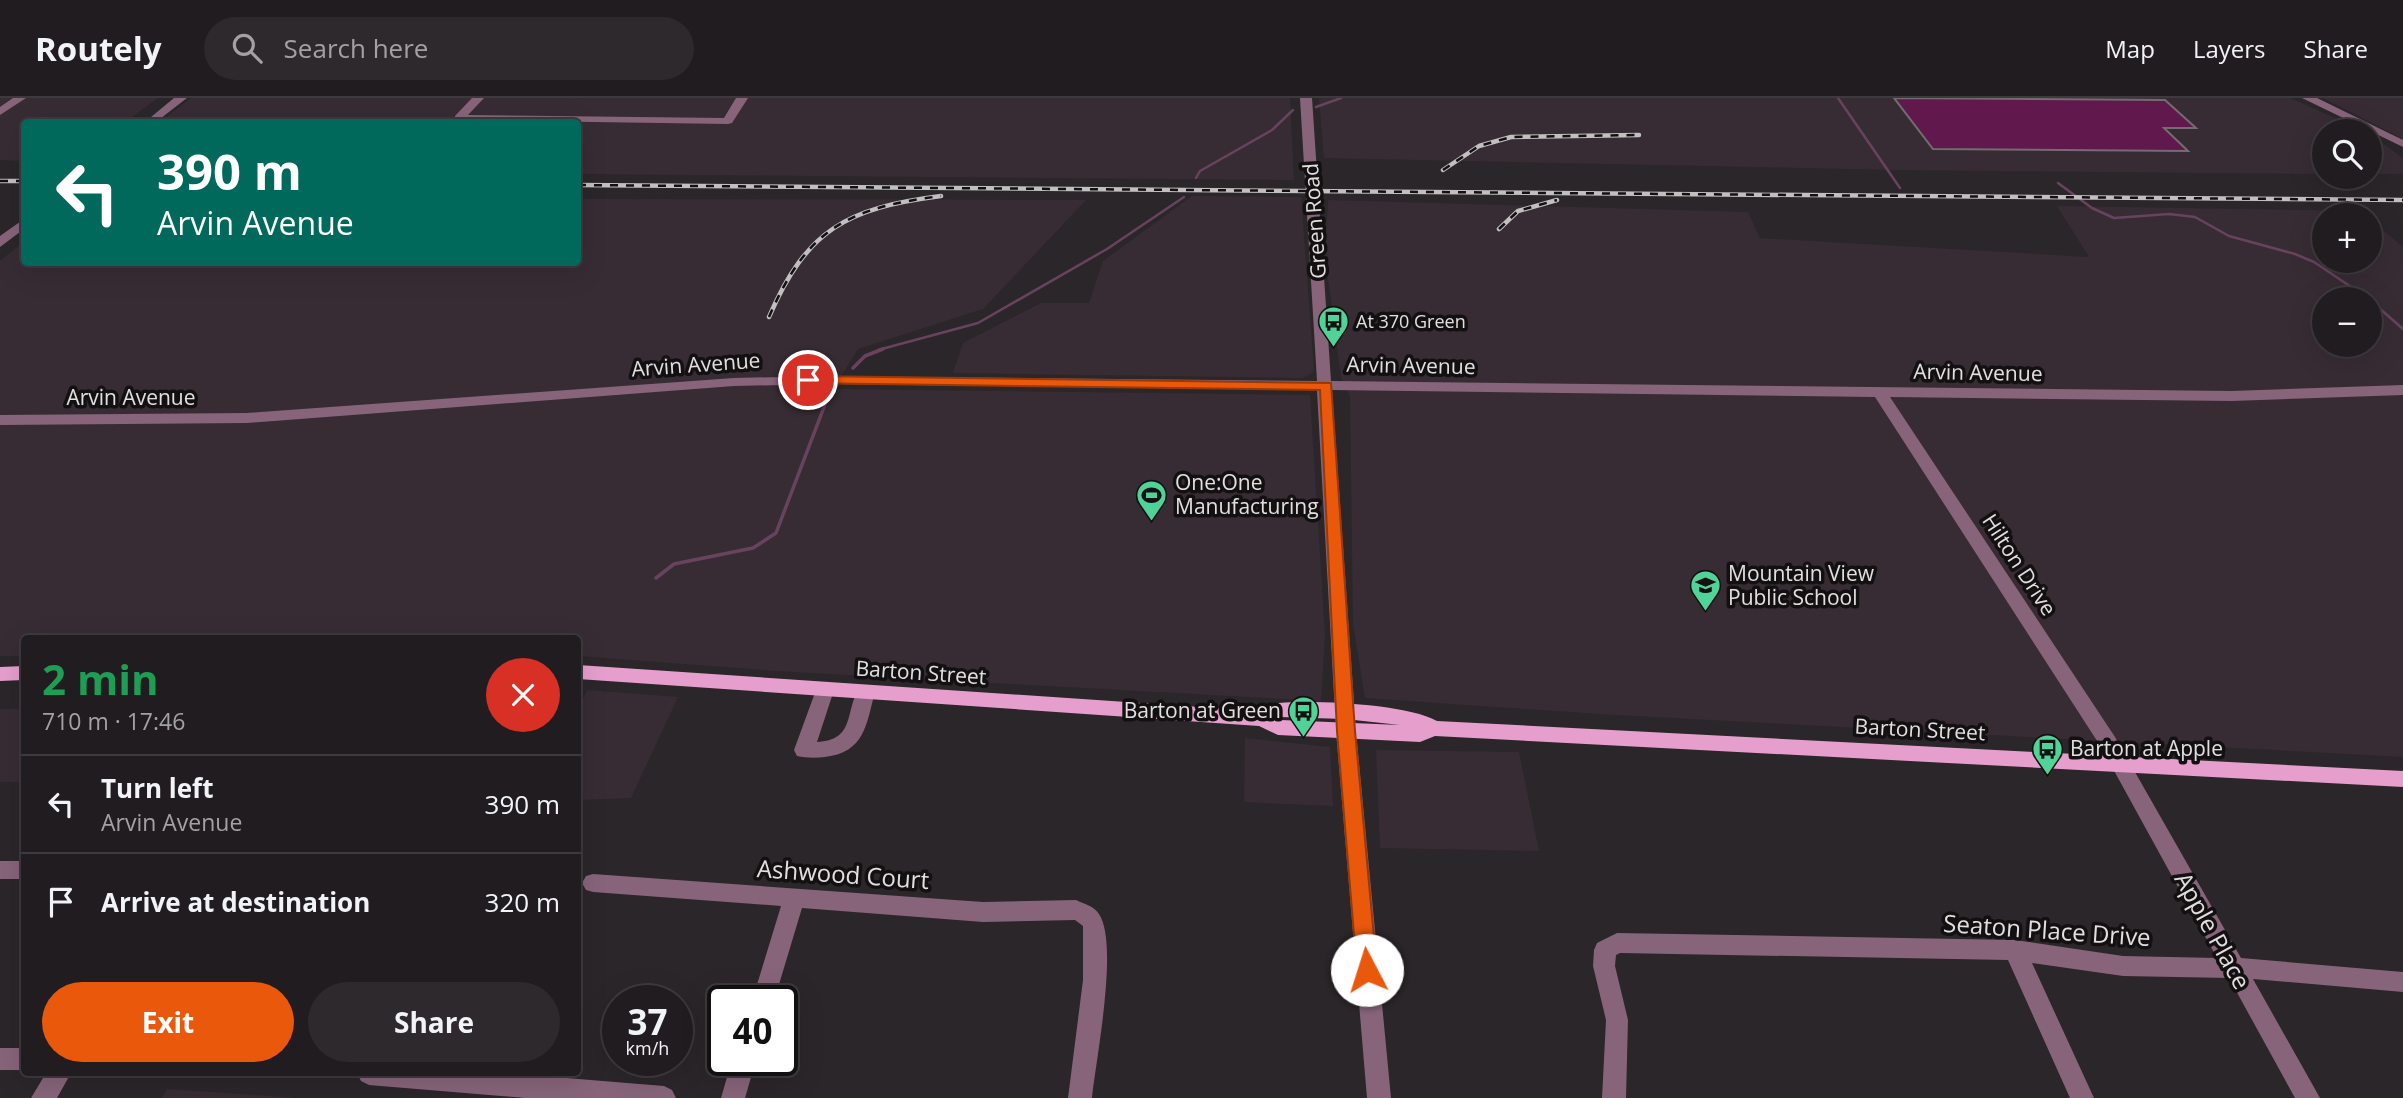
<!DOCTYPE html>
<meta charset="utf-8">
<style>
:root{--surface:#201c1f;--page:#2d292c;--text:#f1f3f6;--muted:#a2a1a4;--line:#3d3a3d;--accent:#ea580c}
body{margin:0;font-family:"Open Sans",sans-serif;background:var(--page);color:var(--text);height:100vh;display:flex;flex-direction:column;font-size:26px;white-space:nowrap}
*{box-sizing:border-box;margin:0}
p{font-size:23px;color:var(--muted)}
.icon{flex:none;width:38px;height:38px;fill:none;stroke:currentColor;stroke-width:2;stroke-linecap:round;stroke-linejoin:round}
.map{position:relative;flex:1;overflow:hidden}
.panel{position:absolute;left:21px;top:537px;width:560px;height:441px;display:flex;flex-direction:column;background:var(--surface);border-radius:7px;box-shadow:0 7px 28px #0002,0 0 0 2px var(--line)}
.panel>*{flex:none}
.top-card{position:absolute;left:21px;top:21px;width:560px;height:147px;border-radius:7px;box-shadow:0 7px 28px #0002,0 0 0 2px var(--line);background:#00695c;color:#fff;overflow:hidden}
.tools{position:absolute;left:2312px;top:21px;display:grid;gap:14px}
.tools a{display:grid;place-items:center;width:70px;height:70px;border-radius:50%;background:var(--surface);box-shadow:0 7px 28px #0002,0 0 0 2px var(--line);font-size:35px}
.speed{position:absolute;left:602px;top:887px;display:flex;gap:14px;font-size:35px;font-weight:700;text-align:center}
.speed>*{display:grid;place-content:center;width:91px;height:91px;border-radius:50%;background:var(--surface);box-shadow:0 7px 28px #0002,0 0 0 2px var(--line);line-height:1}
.speed small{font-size:18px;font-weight:400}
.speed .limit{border:4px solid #111;border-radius:10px;background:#fff;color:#111}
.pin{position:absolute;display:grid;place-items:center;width:60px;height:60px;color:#fff;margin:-30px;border:4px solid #fff;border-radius:50%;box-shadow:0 2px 7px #0007}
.me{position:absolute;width:77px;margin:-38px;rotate:355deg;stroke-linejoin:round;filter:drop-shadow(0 0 5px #0008)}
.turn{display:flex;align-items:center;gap:24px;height:147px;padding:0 21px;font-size:32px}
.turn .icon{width:91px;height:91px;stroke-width:2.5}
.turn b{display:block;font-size:49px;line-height:60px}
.round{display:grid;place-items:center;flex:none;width:74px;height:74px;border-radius:37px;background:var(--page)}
.head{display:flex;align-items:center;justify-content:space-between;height:119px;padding:0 21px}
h1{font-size:42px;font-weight:700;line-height:52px;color:#1e9e55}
.cta{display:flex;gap:14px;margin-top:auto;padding:14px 21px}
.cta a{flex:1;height:80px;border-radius:42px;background:var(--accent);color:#fff;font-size:28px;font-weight:700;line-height:80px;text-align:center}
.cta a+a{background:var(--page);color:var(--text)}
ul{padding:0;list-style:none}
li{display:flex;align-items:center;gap:21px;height:98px;padding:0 21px;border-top:2px solid var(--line)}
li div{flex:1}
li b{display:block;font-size:26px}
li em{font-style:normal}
header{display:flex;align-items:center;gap:42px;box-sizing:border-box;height:98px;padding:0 35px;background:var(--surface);border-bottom:2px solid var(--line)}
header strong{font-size:33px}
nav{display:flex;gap:38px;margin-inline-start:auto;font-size:24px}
.search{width:490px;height:63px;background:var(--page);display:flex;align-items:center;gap:18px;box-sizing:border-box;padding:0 24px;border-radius:38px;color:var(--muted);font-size:26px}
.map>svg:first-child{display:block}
</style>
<header>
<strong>Routely</strong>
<div class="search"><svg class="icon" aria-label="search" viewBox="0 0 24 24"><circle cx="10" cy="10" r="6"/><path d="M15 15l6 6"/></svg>Search here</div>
<nav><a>Map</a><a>Layers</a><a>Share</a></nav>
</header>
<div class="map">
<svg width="2403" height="1000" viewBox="0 0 2403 1000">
<rect width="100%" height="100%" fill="#2b2629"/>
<!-- built -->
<path fill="#372c33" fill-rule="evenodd" d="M 0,0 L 158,0 L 125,24 L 24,24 L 24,63 L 0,62 Z
M 191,0 L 1290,0 L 1294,82 L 578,76 L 578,24 L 160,24 Z
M 1319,0 L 2290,0 L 2364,33 L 2324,33 L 2324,76 L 1899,72 L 1324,60 Z
M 2323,0 L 2403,0 L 2403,42 L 2397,38 Z
M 2370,36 L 2403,60 L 2403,76 L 2370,76 Z
M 1192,98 L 1301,99 L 1314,271 L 1312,275 L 1303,280 L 953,275 L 963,245 L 1041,205 L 1089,205 L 1103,163 Z
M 578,101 L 1086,102 L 983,211 L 858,251 L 833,291 L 1310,297 L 1325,537 L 1321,603 L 776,573 L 578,558 L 578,541 L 24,541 L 24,558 L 0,558 L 0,163 L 24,143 L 24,164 L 578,164 Z
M 1328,102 L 1748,114 L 1760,140 L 2089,159 L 2057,108 L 2359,113 L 2364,117 L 2324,117 L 2324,163 L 2370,163 L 2370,121 L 2403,149 L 2403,659 L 1599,616 L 1365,600 L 1353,526 L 1350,298 L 1341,279 L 1325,158 ZM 2324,201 L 2370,201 L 2370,247 L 2324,247 Z
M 587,592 L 678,599 L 631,700 L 578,702 L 578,611 Z
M 24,608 L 24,684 L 0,684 L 0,611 L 22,611 Z
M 1245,640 L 1330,649 L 1333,708 L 1244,704 Z
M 1376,652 L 1519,654 L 1539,753 L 1380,750 Z
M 167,991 L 299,1000 L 162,1000 Z"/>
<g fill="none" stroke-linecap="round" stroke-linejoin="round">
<!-- stream-far1 -->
<path stroke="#68435e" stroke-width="2.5" d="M 1838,0 L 1900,90
M 1316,9 L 1341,0
M 1196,80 L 1200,73 L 1272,32 L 1293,12
M 2058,85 L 2092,110 L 2114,120 L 2169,116 L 2195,119 L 2229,138 L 2295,156 L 2314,164 L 2369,201
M 2370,202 L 2403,231
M 878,252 L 978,225 L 1107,151 L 1184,99"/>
<!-- stream -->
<path stroke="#68435e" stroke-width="3.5" d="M 853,270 L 865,258 L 883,251
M 656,480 L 674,466 L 753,450 L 776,435 L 829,296"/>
</g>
<!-- building -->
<path fill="#61184d" stroke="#736d71" stroke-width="2" d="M 1894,0 L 2165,2 L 2196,30 L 2164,30 L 2188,53 L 1933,51 Z"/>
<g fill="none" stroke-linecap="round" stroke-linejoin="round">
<!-- minor -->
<path fill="#87647a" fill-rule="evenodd" d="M 13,0 L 26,0 L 0,17 L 0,9 Z
M 174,0 L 187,0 L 156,24 L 145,24 Z
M 472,0 L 484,0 L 468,17 L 724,20 L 736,0 L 748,0 L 732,25 L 728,26 L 455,22 L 455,18 Z
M 1300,0 L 1312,0 L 1331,283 L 2232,293 L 2403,287 L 2403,297 L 2232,303 L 1890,299 L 2115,639 L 2241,860 L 2403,874 L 2403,894 L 2253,881 L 2320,1000 L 2295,1000 L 2229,880 L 2123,878 L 2032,865 L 2094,1000 L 2070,1000 L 2008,862 L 1620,855 L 1616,857 L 1615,868 L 1628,922 L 1626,1000 L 1602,1000 L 1606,922 L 1593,868 L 1594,852 L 1597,845 L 1617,835 L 2015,842 L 2123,858 L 2217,860 L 2101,649 L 1875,299 L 1332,292 L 1356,633 L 1391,1000 L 1367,1000 L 1336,633 L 1317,292 L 827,286 L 734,288 L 247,325 L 0,327 L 0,317 L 247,315 L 734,280 L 827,278 L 1317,283 Z
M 2302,0 L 2317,0 L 2403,42 L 2403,49 Z
M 24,121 L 24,131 L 0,149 L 0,138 Z
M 825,585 L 832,587 L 834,592 L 817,644 C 855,642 845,615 859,589 L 873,589 L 875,594 C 866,627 865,654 825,659 C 816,660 806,660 797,658 L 794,652 L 816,592 L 818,587 Z
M 0,763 L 24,763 L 24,781 L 0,781 Z
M 593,776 L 983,804 L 1076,802 C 1084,806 1094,808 1099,816 C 1119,846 1096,961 1092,1000 L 1068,1000 L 1083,882 L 1083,828 L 1075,822 L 983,824 L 802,810 L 774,903 L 752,903 L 781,808 L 593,794 L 586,792 L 582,785 L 586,778 Z
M 0,950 L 24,950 L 24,972 L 0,972 Z
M 732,962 L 756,962 L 745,1000 L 721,1000 Z
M 46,975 L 71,975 L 57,1000 L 31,1000 Z
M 357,975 L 504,975 L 664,988 L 672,992 L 676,1000 L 526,1000 L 369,987 L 361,983 Z"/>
<!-- major -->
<path fill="#e69fcd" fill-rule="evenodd" d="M 578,567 L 1259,613 C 1266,610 1272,605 1279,605 C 1316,602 1406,606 1437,623 L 2403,673 L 2403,689 L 1435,638 L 1420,644 L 1278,637 L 1259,628 L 578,581 ZM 1280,619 L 1345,621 L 1400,627 L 1281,622 Z
M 24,568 L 24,582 L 0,583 L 0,569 Z"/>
<defs>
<path id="rail" d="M 1443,72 L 1479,48 L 1511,39 L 1639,37
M 0,83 L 24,83
M 578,87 L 2403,102
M 1499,131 L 1518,113 L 1557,102
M 769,219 C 807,131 847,110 941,98"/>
</defs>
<!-- rail casing -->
<use href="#rail" stroke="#c3bfc1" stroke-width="4.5"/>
<!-- rail -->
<use href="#rail" stroke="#121011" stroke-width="2.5" stroke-dasharray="8" stroke-linecap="butt"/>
</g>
<!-- route -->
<path fill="#ea580c" stroke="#983908" stroke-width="2" d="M 808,278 L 1331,285 L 1355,633 L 1377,872 L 1374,878 L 1367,881 L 1360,878 L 1357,872 L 1337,633 L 1320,292 L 803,285 L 801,282 Z"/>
<!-- icons -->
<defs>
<symbol id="bus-pin" viewBox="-11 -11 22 30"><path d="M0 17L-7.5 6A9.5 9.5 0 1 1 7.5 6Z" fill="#50d398" stroke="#121011"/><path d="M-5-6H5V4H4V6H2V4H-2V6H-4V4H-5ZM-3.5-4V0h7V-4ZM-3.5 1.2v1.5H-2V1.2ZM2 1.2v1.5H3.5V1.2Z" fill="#111"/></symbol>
<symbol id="stadium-pin" viewBox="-11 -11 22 30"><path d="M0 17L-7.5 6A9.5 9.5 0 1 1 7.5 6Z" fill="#50d398" stroke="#121011"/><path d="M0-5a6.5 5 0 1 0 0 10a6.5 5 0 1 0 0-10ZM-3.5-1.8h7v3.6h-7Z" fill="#111"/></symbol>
<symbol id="school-pin" viewBox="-11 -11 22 30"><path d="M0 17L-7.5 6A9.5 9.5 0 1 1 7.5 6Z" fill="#50d398" stroke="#121011"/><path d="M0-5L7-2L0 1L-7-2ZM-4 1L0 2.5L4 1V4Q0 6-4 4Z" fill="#111"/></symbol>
</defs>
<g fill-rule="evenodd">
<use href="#bus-pin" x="1316" y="206" width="35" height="47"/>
<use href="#stadium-pin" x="1134" y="380" width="35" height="47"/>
<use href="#school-pin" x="1688" y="470" width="35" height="47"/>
<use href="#bus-pin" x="1286" y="596" width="35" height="47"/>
<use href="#bus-pin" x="2030" y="634" width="35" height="47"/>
</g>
<g text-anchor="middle" stroke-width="7" stroke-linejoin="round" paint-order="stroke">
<!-- far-poi labels -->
<g font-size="18" fill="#e3dfe1" stroke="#121011" text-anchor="start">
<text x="1356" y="230">At 370 Green</text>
</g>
<!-- street labels -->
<g font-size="21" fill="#e3dfe1" stroke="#121011">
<text transform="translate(1315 123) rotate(-94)" y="7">Green Road</text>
<text transform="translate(696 267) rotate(-4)" y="7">Arvin Avenue</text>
<text transform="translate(1411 268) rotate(1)" y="7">Arvin Avenue</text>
<text transform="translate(1978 275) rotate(1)" y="7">Arvin Avenue</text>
<text x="131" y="307">Arvin Avenue</text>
<text transform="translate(2019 467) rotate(57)" y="7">Hilton Drive</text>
<text transform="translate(921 575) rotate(4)" y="7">Barton Street</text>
<text transform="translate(1920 632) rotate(3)" y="7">Barton Street</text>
</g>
<!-- poi labels -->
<g font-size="21" fill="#e3dfe1" stroke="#121011" text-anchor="start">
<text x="1175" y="392">One:One<tspan x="1175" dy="24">Manufacturing</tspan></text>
<text x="1728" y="483">Mountain View<tspan x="1728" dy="24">Public School</tspan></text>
<text x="1281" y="620" text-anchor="end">Barton at Green</text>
<text x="2070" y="658">Barton at Apple</text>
</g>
<!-- near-street labels -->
<g font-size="24" fill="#e3dfe1" stroke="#121011">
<text transform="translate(843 777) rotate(4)" y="8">Ashwood Court</text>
<text transform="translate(2047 833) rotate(4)" y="8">Seaton Place Drive</text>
<text transform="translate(2212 833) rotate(61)" y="8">Apple Place</text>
</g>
</g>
</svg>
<div class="tools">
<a><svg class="icon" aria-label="search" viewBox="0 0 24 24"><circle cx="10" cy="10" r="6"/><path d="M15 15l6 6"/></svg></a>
<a>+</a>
<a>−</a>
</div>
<div class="speed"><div>37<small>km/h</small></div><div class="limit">40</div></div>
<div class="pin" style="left:808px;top:282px;background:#d93025"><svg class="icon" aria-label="arrive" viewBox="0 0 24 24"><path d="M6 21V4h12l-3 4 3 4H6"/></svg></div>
<svg class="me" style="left:1367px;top:872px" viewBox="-20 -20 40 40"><circle r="19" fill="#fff"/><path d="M0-13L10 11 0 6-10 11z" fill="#ea580c"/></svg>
<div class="top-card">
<div class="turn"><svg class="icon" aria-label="left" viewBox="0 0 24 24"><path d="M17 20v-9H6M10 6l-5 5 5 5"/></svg><div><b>390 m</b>Arvin Avenue</div></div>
</div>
<section class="panel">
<div class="head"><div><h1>2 min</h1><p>710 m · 17:46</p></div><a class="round" style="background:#d93025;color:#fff"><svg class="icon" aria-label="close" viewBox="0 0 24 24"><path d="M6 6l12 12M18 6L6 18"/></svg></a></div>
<ul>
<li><svg class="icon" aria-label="left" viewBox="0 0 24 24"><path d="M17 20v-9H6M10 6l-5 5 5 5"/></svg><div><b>Turn left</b><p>Arvin Avenue</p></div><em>390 m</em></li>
<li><svg class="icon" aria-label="arrive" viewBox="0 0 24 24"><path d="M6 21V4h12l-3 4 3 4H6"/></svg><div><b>Arrive at destination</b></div><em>320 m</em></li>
</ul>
<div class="cta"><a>Exit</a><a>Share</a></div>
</section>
</div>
